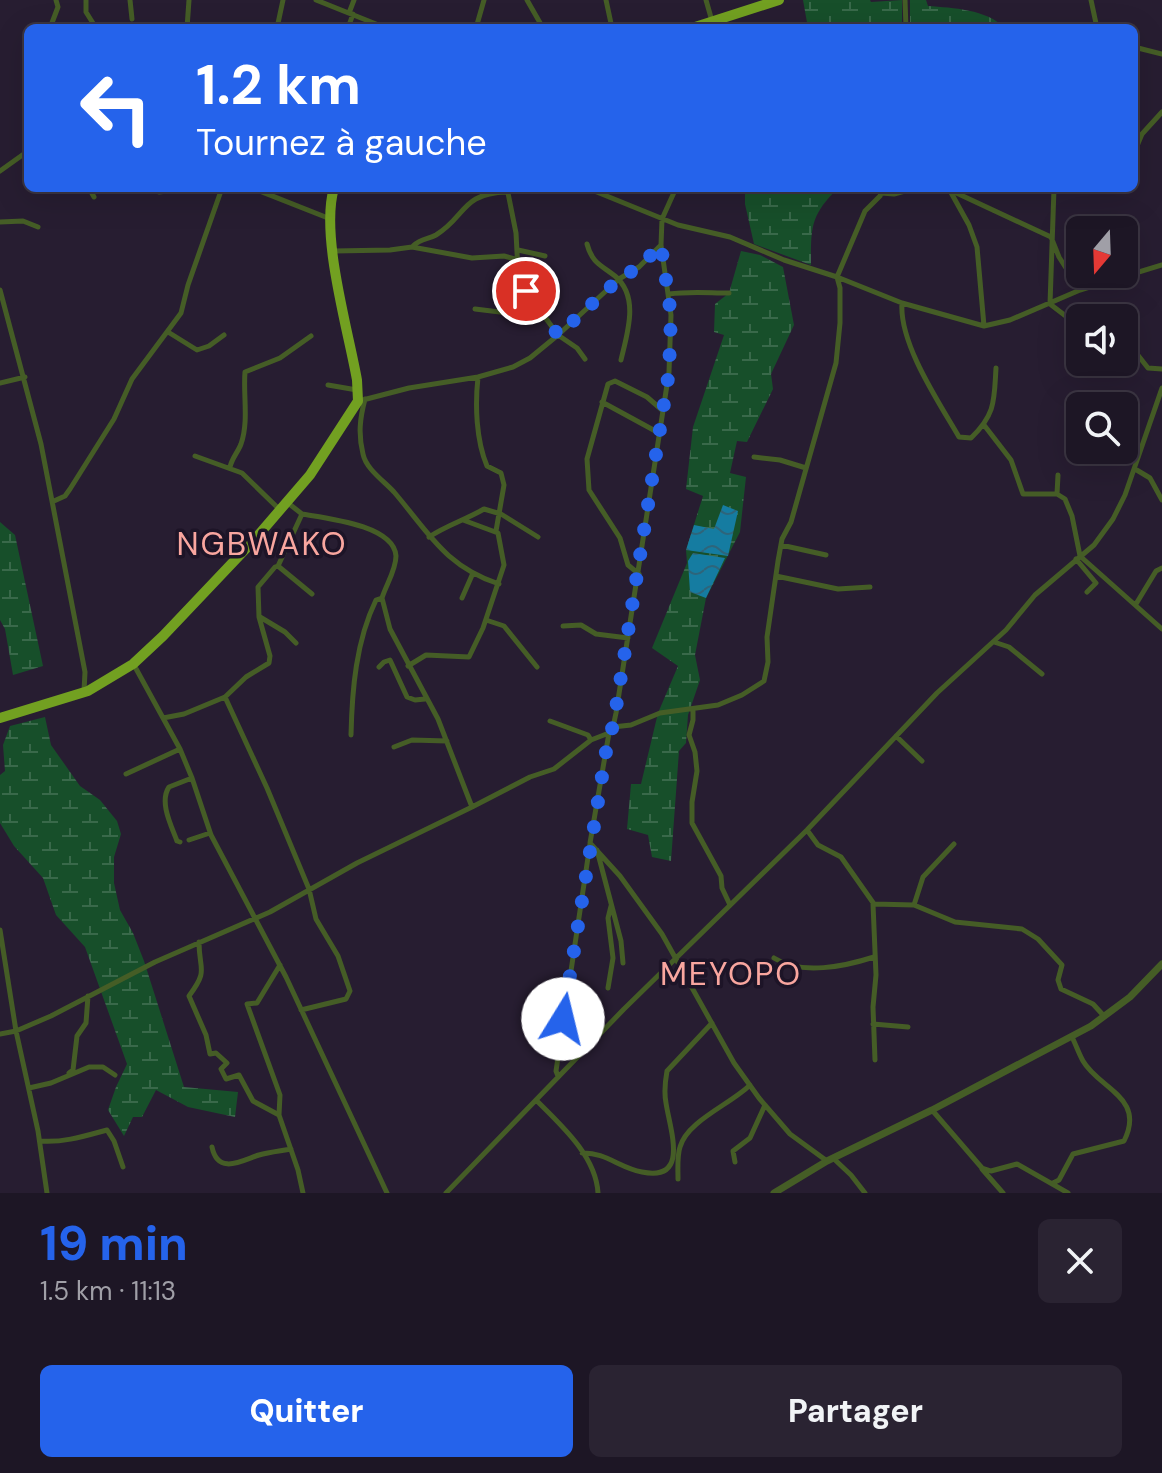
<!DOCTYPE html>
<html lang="fr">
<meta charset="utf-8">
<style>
:root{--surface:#1d1625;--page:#2a2332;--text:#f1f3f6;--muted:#a09fa7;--line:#3b3542;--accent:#2563eb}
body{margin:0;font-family:"DM Sans",sans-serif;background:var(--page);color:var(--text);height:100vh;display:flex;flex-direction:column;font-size:30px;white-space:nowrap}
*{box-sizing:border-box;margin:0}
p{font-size:26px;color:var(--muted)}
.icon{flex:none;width:44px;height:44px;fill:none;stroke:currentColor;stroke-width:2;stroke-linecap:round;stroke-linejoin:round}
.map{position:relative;height:1193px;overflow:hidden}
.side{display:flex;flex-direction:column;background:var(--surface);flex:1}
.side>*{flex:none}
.top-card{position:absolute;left:24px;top:24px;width:1114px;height:168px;border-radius:12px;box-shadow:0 8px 32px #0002,0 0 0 2px var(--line);background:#2563eb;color:#fff;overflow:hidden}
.needle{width:52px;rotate:199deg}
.controls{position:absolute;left:1066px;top:216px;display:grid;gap:16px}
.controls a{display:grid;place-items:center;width:72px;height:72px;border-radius:12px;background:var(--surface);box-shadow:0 8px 32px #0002,0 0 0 2px var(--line);font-size:40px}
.pin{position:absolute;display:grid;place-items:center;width:68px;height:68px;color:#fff;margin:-34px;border:4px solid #fff;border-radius:50%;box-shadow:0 2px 8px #0007}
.me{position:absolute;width:88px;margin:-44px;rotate:9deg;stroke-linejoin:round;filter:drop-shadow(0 0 6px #0008)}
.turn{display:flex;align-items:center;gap:28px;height:168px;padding:0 40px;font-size:36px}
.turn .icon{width:104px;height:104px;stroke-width:2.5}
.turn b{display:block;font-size:56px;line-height:68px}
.round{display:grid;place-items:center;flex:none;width:84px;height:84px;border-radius:12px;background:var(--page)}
.overview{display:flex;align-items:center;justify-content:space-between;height:136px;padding:0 40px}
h1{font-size:48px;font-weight:800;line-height:60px;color:var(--accent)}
.cta{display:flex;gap:16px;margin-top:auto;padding:16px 40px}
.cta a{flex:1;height:92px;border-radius:12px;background:var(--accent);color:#fff;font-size:32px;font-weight:800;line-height:92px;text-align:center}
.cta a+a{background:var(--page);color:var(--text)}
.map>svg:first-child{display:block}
</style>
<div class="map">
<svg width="1162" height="1193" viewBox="0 0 1162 1193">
<defs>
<pattern id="wetland-marsh" width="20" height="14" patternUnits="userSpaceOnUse" patternTransform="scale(2)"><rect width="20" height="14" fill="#174f2a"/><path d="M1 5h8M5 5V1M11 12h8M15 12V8" fill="none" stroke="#39694a"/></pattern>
<pattern id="water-waves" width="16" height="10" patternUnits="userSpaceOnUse" patternTransform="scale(2)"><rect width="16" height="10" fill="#157ca1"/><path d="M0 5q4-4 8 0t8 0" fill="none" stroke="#2d657b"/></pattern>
</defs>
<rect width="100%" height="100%" fill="#271d31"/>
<!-- wetland -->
<path fill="url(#wetland-marsh)" d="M 803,0 L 870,0 L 871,2 L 902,0 L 902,28 L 808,28 Z
M 910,0 L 926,0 L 928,6 C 953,8 986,9 1005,28 L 910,28 Z
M 745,188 L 758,191 L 761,188 L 838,188 C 810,216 811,227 811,265 L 754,244 L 745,204 Z
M 741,251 L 760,255 L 783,267 L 794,325 L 771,374 L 773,389 L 747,442 L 737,441 L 730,473 L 746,477 L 740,532 L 706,598 L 695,655 L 700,680 L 688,715 L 686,743 L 679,751 L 671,861 L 652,857 L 648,835 L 627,829 L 631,784 L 641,784 L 658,713 L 678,666 L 652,648 L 687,563 L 686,550 L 703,496 L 686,489 L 693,427 L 724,335 L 714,332 L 715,304 L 729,293 Z
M 0,522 L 15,535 L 43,666 L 13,675 L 5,629 L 0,620 Z
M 45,717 L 51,745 L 80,786 L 100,800 L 117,821 L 121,834 L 114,857 L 114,883 L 120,910 L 133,933 L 144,961 L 184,1087 L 238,1092 L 235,1117 L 188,1107 L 156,1090 L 142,1117 L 133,1117 L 124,1136 L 108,1110 L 116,1087 L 127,1064 L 85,947 L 56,915 L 43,878 L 14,846 L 0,823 L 0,775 L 5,771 L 3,745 L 10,726 Z"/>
<!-- water -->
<path fill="url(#water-waves)" d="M 723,505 L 738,511 L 728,556 L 686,550 L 694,525 L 714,529 Z
M 693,553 L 725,558 L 706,598 L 690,592 L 688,561 Z"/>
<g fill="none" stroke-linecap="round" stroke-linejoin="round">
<!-- minor -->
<path stroke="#455d26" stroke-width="5" d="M 86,0 L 86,12 L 96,28
M 130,0 L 132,19
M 316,0 L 386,28
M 527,0 L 543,28
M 606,0 L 612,28
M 706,0 L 714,28
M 905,0 L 906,28
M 1091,0 L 1097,28
M 349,13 L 354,0
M 50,28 L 58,7 L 56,0
M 187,28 L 189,0
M 277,28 L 283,0
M 348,28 L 353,14
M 476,28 L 484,0
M 1134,47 L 1162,54
M 1134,153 L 1142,134 L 1162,112
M 0,171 L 28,151
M 89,188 L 94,197
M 252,188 L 328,218
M 587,188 L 678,225 L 730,237 L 784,260 L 837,277 L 865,211 L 880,196 L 883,188
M 676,188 L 662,219 L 661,245 L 671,315 L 669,372 L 616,713 L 613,727 L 609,733 L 590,843 L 620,876 L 662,934 L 734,1063 L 759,1098 L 790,1134 L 827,1161
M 1054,188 L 1050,304 L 1080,327
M 949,189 L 969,225 L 977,247 L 984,326
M 950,190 L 1051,237 L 1059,257 L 1080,290
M 159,192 L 190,188
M 881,193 L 894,194 L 916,188
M 0,222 L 23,221 L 38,227
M 587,244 C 592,263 601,265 615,276 C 640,297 627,334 621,360
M 413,246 C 422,238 427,240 436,235 C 466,217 461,193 507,192
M 518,250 L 545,256
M 334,251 L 390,250 L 412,247 L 472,258 L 504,256 L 518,260
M 837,277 L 902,303 L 984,326 L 1010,320 L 1080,290 L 1162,265
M 0,290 L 41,444 L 85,672 L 84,691
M 669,294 C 689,291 709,293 729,293
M 902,303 C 899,343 938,401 959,437 L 971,438 C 996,414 994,400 996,368
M 475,309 L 516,314 L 540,310
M 168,332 L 197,350 L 209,346 L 224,335
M 1124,354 L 1137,354 L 1148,368 L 1162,369
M 585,359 L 577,348 L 558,335 L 619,279 L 639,267 L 660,246
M 478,377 C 475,405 476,440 487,466 L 501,473 L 504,485 L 496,531
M 0,383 L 25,377
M 328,385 L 357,390
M 365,399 C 360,418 358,434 363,454 C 366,469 384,481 394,492 C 429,533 445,566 499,584
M 359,401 L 409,388 L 478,377 L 513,367 L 530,358 L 558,335 L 526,291 L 518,271 L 516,233 L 507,188
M 602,402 L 659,433
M 984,425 L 1011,460 L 1023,494 L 1057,494 L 1058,475
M 195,456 L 242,473 L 279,509
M 754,457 L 780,460 L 806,468
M 230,467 C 232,458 238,452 241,444 C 249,421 243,395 245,372 L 280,358 L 311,336
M 1135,469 L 1150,478 L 1162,500
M 1057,494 L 1065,499 L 1072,516 L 1080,556 L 1162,629
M 54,501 L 65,496 L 70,489 L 114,419 L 132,379 L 181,313 L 188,285 L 222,188
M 302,514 C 325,518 394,525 396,556 C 396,570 386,585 382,598
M 429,537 C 447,525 465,520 484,509 L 501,514 L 538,537
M 781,545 L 826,555
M 1076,559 L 1096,583 L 1087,592
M 278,566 L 302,514 L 288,503
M 639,574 L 628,565 L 620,538 L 589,490 L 587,459 L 608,384 L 615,381 L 647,397 L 662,410
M 776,576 L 838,589 L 870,587
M 462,598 L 473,573
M 1136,604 L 1156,571 L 1162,568
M 260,617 L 285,632 L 296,643
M 486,620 L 504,626 L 537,667
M 563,626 L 581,625 L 596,634 L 628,638
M 994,642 L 1009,647 L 1042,674
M 134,665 L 180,749 L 192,778 L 211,835 L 286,977 L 387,1193
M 408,666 L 426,655 L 469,657 L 483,628 L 504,565 L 498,533 L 463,520
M 379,667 L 384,662 L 390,660 L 407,697 L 415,700 L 425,699
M 225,697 L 267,788 L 309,889 L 316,919 L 338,956 L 350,991 L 346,999 L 301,1010
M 693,711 L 693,720 L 689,735 L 695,752 L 697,771 L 692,802 L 692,823 L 721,876 L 722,888 L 730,905
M 163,718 L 184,714 L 225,697 L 246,677 L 269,663 L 270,656 L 259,617 L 258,587 L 275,567 L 278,566 L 312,594
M 550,721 L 588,735 L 591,740
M 613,727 L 631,725 L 660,713 L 718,705 L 742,695 L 764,681 L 768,662 L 767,637 L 778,561 L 782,539 L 791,522 L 836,363 L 840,323 L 840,288 L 837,277
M 896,736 L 922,761
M 394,747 L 412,740 L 447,741
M 126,774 L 180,749
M 472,807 L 530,777 L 554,769 L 591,740 L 609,733
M 807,830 L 818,845 L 841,857 L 874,904 L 914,905 L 955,922 L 1022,929 L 1038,939 L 1062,965 L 1058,980 L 1061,989 L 1093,1004 L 1104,1016
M 189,840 L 210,833
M 180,842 L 177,841 C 171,825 159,802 169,787 L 192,778
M 597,850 L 621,941 L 623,963
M 873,904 L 876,975 L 873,1007 L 875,1060
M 914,905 L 923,877 L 954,844
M 0,930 L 16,1031 L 38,1131 L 47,1193
M 199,942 C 199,971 209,969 189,996 L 206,1035 L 210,1054 L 216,1053 L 227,1063 L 221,1069 L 226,1079 L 239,1075 L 253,1101 L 279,1115
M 774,958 C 801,976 846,966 874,957
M 280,965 L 257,1003 L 247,1004 L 280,1095 L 279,1115 L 298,1170 L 303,1193
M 608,988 L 613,958 L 608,918 L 611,906
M 873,1024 L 908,1027
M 0,1034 L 16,1031 L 51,1016 L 155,962 L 270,912 L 357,863 L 472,807 L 438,719 L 390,629 L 382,598 L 376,600 C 356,641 352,690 351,735
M 69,1073 L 73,1070 L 77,1036 L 86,1023 L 88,996
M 558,1076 L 556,1071 L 590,844
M 29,1088 L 51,1083 L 89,1067 L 103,1067 L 115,1075
M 536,1100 C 561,1125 596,1156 598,1193
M 932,1110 L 982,1168 L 991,1171 L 1017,1164 L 1068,1193
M 40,1141 C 63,1143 85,1136 107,1130 L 114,1141 L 123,1167
M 212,1147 C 218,1176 243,1160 259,1155 C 269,1152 280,1151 291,1149
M 582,1153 C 605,1152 620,1168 642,1172 C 690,1182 670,1130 666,1103 C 664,1093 665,1082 667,1071 L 712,1023
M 833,1158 L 851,1175 L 865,1193
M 735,1162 L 733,1151 L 750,1138 L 765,1105
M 982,1169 L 1003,1193
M 678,1179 C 678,1169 677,1156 680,1147 C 687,1121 731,1104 750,1085
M 1053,1183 L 1059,1180 L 1073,1154 L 1124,1141 C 1146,1097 1099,1089 1083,1061 C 1079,1054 1076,1045 1072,1037
M 446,1193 L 624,1009 L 807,830 L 937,693 L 1006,630 L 1035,595 L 1094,545 L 1113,519 L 1125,495 L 1162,388"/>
<!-- tertiary -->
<path stroke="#455d26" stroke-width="7" d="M 774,1193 L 827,1161 L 932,1110 L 1091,1026 L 1130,997 L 1162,964"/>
<!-- trunk -->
<path stroke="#72a021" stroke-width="10" d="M 692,28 L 779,0
M 0,718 L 88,691 L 133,664 L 163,636 L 255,539 L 310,475 L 358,401 L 357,380 C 348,329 320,235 334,188"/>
</g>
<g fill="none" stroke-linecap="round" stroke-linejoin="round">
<!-- route -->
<path stroke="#2563eb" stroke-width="14" stroke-dasharray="0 25.2" d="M 526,291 L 558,335 L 619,279 L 639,267 L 661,245 L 671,315 L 669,372 L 613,727 L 609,733 L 563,1019"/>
</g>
<g text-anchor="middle" stroke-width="7" stroke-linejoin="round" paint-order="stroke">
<!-- quarter labels -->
<g font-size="32" letter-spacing="2" fill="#f9a69f" stroke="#1d1427">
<text x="262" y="555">NGBWAKO</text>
<text x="731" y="985">MEYOPO</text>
</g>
</g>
</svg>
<div class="controls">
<a><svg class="needle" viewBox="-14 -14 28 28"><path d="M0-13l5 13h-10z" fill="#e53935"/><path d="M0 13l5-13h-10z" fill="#a09fa7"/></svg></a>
<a><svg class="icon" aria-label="sound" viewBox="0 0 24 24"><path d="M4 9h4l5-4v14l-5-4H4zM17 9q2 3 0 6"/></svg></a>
<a><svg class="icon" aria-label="search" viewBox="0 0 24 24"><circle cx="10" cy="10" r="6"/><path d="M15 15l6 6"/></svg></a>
</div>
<div class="pin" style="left:526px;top:291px;background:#d93025"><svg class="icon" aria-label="arrive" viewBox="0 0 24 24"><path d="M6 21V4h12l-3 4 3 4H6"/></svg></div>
<svg class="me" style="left:563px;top:1019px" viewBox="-20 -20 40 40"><circle r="19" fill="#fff"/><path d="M0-13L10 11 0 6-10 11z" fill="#2563eb"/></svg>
<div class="top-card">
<div class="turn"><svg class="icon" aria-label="left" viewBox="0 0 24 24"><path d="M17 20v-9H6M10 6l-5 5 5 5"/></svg><div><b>1.2 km</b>Tournez à gauche</div></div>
</div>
</div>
<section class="side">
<div class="overview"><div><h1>19 min</h1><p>1.5 km · 11:13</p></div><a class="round"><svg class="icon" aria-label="close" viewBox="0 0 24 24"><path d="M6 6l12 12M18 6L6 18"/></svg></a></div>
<div class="cta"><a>Quitter</a><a>Partager</a></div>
</section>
